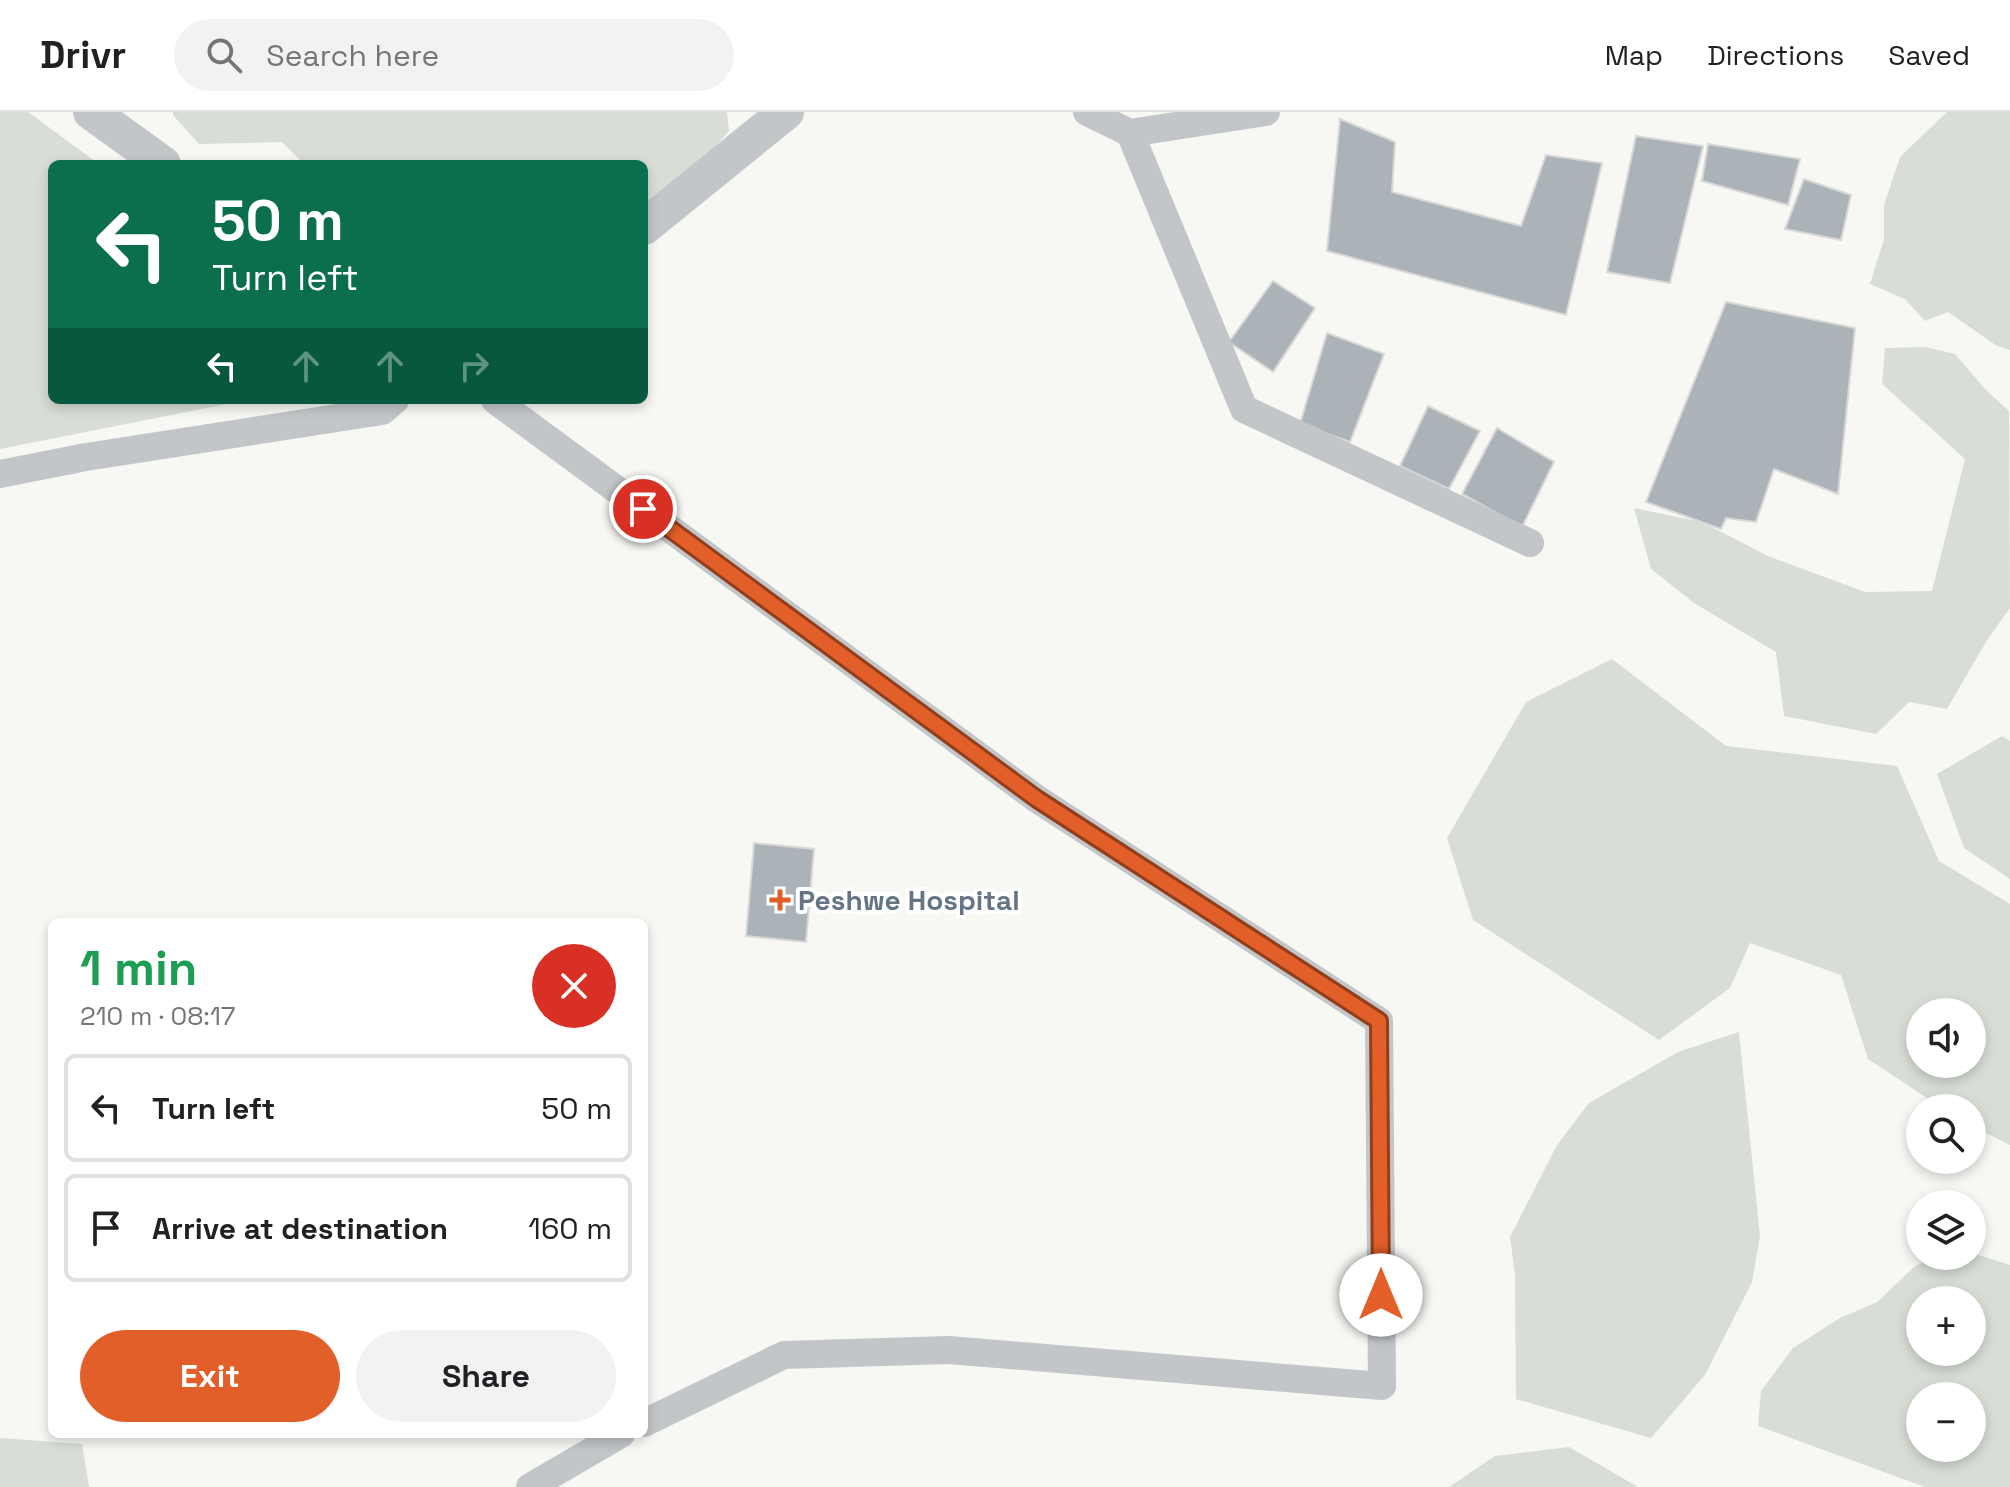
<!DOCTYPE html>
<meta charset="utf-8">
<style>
:root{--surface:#fff;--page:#f2f2f2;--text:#202124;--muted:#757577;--line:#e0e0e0;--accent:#e25f29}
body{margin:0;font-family:"Space Grotesk",sans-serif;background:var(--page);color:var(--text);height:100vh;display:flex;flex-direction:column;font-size:30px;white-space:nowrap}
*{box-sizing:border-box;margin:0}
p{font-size:26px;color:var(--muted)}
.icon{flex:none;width:44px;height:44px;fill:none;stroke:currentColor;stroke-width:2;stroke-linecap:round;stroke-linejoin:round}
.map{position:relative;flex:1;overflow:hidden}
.side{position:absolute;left:48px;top:806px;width:600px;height:520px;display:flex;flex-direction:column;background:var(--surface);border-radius:12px;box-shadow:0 4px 12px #0003}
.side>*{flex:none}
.guide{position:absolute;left:48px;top:48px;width:600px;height:244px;border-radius:12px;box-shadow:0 4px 12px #0003;background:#0b6e4f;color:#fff;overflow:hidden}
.controls{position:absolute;left:1906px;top:886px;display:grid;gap:16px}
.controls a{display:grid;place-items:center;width:80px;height:80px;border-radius:50%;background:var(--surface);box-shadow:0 4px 12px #0003;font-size:40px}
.pin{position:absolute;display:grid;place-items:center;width:68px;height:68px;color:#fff;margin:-34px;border:4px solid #fff;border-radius:50%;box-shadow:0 2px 8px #0007}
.me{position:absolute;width:88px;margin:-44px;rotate:0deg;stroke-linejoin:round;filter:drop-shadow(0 0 6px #0008)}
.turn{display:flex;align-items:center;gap:28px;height:168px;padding:0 32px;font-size:36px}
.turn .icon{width:104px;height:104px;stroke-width:2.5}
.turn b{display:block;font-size:56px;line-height:68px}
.lanes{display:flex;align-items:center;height:76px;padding:0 32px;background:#0003;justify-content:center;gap:40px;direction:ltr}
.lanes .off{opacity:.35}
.round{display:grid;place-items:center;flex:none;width:84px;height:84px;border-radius:42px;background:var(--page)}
.summary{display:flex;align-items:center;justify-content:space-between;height:136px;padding:0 32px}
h1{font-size:48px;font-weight:600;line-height:60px;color:#1e9e55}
.button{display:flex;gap:16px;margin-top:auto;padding:16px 32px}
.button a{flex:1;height:92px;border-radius:48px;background:var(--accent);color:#fff;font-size:32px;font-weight:600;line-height:92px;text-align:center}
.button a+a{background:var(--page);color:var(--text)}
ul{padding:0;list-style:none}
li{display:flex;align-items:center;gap:24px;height:108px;margin:0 16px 12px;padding:0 16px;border:4px solid var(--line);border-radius:12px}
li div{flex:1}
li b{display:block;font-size:30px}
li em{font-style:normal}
header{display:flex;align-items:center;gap:48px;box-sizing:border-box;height:112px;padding:0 40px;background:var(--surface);border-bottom:2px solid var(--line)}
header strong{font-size:38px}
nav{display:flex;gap:44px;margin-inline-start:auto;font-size:28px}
.search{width:560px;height:72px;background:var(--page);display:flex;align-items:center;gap:20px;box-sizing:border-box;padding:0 28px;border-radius:44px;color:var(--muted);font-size:30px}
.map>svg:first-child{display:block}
</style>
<header>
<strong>Drivr</strong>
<div class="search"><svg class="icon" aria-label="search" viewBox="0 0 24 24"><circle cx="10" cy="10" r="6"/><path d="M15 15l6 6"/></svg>Search here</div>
<nav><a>Map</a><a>Directions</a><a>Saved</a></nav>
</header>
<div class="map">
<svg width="2010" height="1375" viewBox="0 0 2010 1375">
<rect width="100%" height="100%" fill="#f7f7f4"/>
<!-- green -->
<path fill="#d8ded5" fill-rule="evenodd" d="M 0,0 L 28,0 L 99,52 L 52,52 L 52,288 L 247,288 L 0,337 Z
M 173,0 L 727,0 L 729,19 L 699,54 L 644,93 L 644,52 L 304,52 L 282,30 L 199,32 L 173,3 Z
M 1947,0 L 2010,0 L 2010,238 L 1997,234 L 1948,200 L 1925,209 L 1905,187 L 1870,172 L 1884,127 L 1884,93 L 1900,45 Z
M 1926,235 L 1955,242 L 1984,276 L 2009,299 L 2010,496 L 1987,528 L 1947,597 L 1909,590 L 1876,622 L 1784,604 L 1776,540 L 1694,491 L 1651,457 L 1634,396 L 1702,410 L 1768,444 L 1865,480 L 1932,479 L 1965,347 L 1882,272 L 1885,236 Z
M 1612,547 L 1726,634 L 1897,654 L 1939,749 L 2010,792 L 2010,1033 L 1972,1014 L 1972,996 L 1942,996 L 1868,947 L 1841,863 L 1750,831 L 1730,876 L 1659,928 L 1473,808 L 1447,726 L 1526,590 ZM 1972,900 L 1972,952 L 1920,952 L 1920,900 Z
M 2002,624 L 2010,629 L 2010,767 L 1964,736 L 1937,662 Z
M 1739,920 L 1760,1124 L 1752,1170 L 1705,1263 L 1651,1326 L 1516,1287 L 1515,1162 L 1510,1125 L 1557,1033 L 1589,991 L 1678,940 Z
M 1972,1141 L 2010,1153 L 2010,1375 L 1925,1375 L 1758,1314 L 1761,1279 L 1793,1236 L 1840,1206 L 1877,1190 L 1913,1156 L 1931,1144 L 1972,1144 ZM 1972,1188 L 1972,1240 L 1920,1240 L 1920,1188 ZM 1972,1284 L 1972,1336 L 1920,1336 L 1920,1284 Z
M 0,1326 L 82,1332 L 89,1375 L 0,1375 Z
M 1569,1335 L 1638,1375 L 1449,1375 L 1495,1344 Z"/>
<!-- building -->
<path fill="#abb3b9" stroke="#d8d8d6" stroke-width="2" d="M 1340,7 L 1395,30 L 1392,80 L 1521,114 L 1546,43 L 1602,51 L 1566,203 L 1327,139 Z
M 1636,24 L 1703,34 L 1670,171 L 1607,160 Z
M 1708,32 L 1800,47 L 1788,93 L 1702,69 Z
M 1804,67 L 1851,83 L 1841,128 L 1785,117 Z
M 1273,169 L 1315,196 L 1273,260 L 1229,230 Z
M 1726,190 L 1855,216 L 1838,382 L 1774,357 L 1756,410 L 1726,406 L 1721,417 L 1646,390 Z
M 1327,221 L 1384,242 L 1350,330 L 1300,312 Z
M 1428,294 L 1480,319 L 1449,377 L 1400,354 Z
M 1497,316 L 1554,350 L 1522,415 L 1462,382 Z
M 754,731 L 814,737 L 806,830 L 746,824 Z"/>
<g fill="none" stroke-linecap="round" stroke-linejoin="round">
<!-- minor -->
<path stroke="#c2c6c9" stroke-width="28" d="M 1087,0 L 1130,21 L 1266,0
M 1130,21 L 1244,297 L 1530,431
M 495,288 L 1037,687 L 1379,909 L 1382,1274 L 949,1238 L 784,1243 L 644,1311
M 0,362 L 86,345 L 382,299 L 395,288
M 530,1375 L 621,1322"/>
<!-- tertiary -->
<path stroke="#c2c6c9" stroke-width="36" d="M 91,0 L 163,52
M 644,115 L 786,0"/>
</g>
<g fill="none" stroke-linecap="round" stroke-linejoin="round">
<defs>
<path id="route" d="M 643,397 L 1037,687 L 1379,909 L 1381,1183"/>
</defs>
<!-- route casing -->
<use href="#route" stroke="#933e1b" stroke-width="20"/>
<!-- route -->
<use href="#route" stroke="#e25f29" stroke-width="14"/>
</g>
<!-- markers -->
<path fill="#e25f29" stroke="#fff" stroke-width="3" d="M776 776h8v8h8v8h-8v8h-8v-8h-8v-8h8z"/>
<g text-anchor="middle" stroke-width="8" stroke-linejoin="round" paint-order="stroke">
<!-- poi labels -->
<g font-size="28" font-weight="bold" fill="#667585" stroke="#fff" text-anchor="start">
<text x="798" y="798">Peshwe Hospital</text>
</g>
</g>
</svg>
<div class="controls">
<a><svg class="icon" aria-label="sound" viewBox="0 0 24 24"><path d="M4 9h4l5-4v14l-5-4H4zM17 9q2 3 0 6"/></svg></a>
<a><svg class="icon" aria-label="search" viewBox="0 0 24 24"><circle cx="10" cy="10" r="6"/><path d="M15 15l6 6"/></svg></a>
<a><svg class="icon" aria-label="layers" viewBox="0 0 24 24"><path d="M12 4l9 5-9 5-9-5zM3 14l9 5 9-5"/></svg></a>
<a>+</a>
<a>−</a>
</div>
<div class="pin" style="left:643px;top:397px;background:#d93025"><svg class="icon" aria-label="arrive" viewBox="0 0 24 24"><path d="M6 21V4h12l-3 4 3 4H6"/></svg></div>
<svg class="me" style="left:1381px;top:1183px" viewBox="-20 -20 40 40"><circle r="19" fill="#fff"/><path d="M0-13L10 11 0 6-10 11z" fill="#e25f29"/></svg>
<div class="guide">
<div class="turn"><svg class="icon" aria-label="left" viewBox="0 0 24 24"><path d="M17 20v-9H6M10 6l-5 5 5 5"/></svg><div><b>50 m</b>Turn left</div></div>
<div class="lanes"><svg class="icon" aria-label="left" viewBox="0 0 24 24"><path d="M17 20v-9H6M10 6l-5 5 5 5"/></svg><svg class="icon off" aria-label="ahead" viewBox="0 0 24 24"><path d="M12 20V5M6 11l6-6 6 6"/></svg><svg class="icon off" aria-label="ahead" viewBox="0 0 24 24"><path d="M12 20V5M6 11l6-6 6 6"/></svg><svg class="icon off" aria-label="right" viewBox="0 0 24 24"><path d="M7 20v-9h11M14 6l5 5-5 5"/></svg></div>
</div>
<section class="side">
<div class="summary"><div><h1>1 min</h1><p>210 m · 08:17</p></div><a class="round" style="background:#d93025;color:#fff"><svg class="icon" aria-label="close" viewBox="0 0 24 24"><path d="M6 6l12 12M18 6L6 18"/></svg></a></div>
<ul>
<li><svg class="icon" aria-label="left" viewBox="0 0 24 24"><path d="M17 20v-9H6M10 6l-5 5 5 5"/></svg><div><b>Turn left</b></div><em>50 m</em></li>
<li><svg class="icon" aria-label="arrive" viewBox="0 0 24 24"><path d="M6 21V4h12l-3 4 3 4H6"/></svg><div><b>Arrive at destination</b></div><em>160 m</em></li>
</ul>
<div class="button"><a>Exit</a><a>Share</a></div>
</section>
</div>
